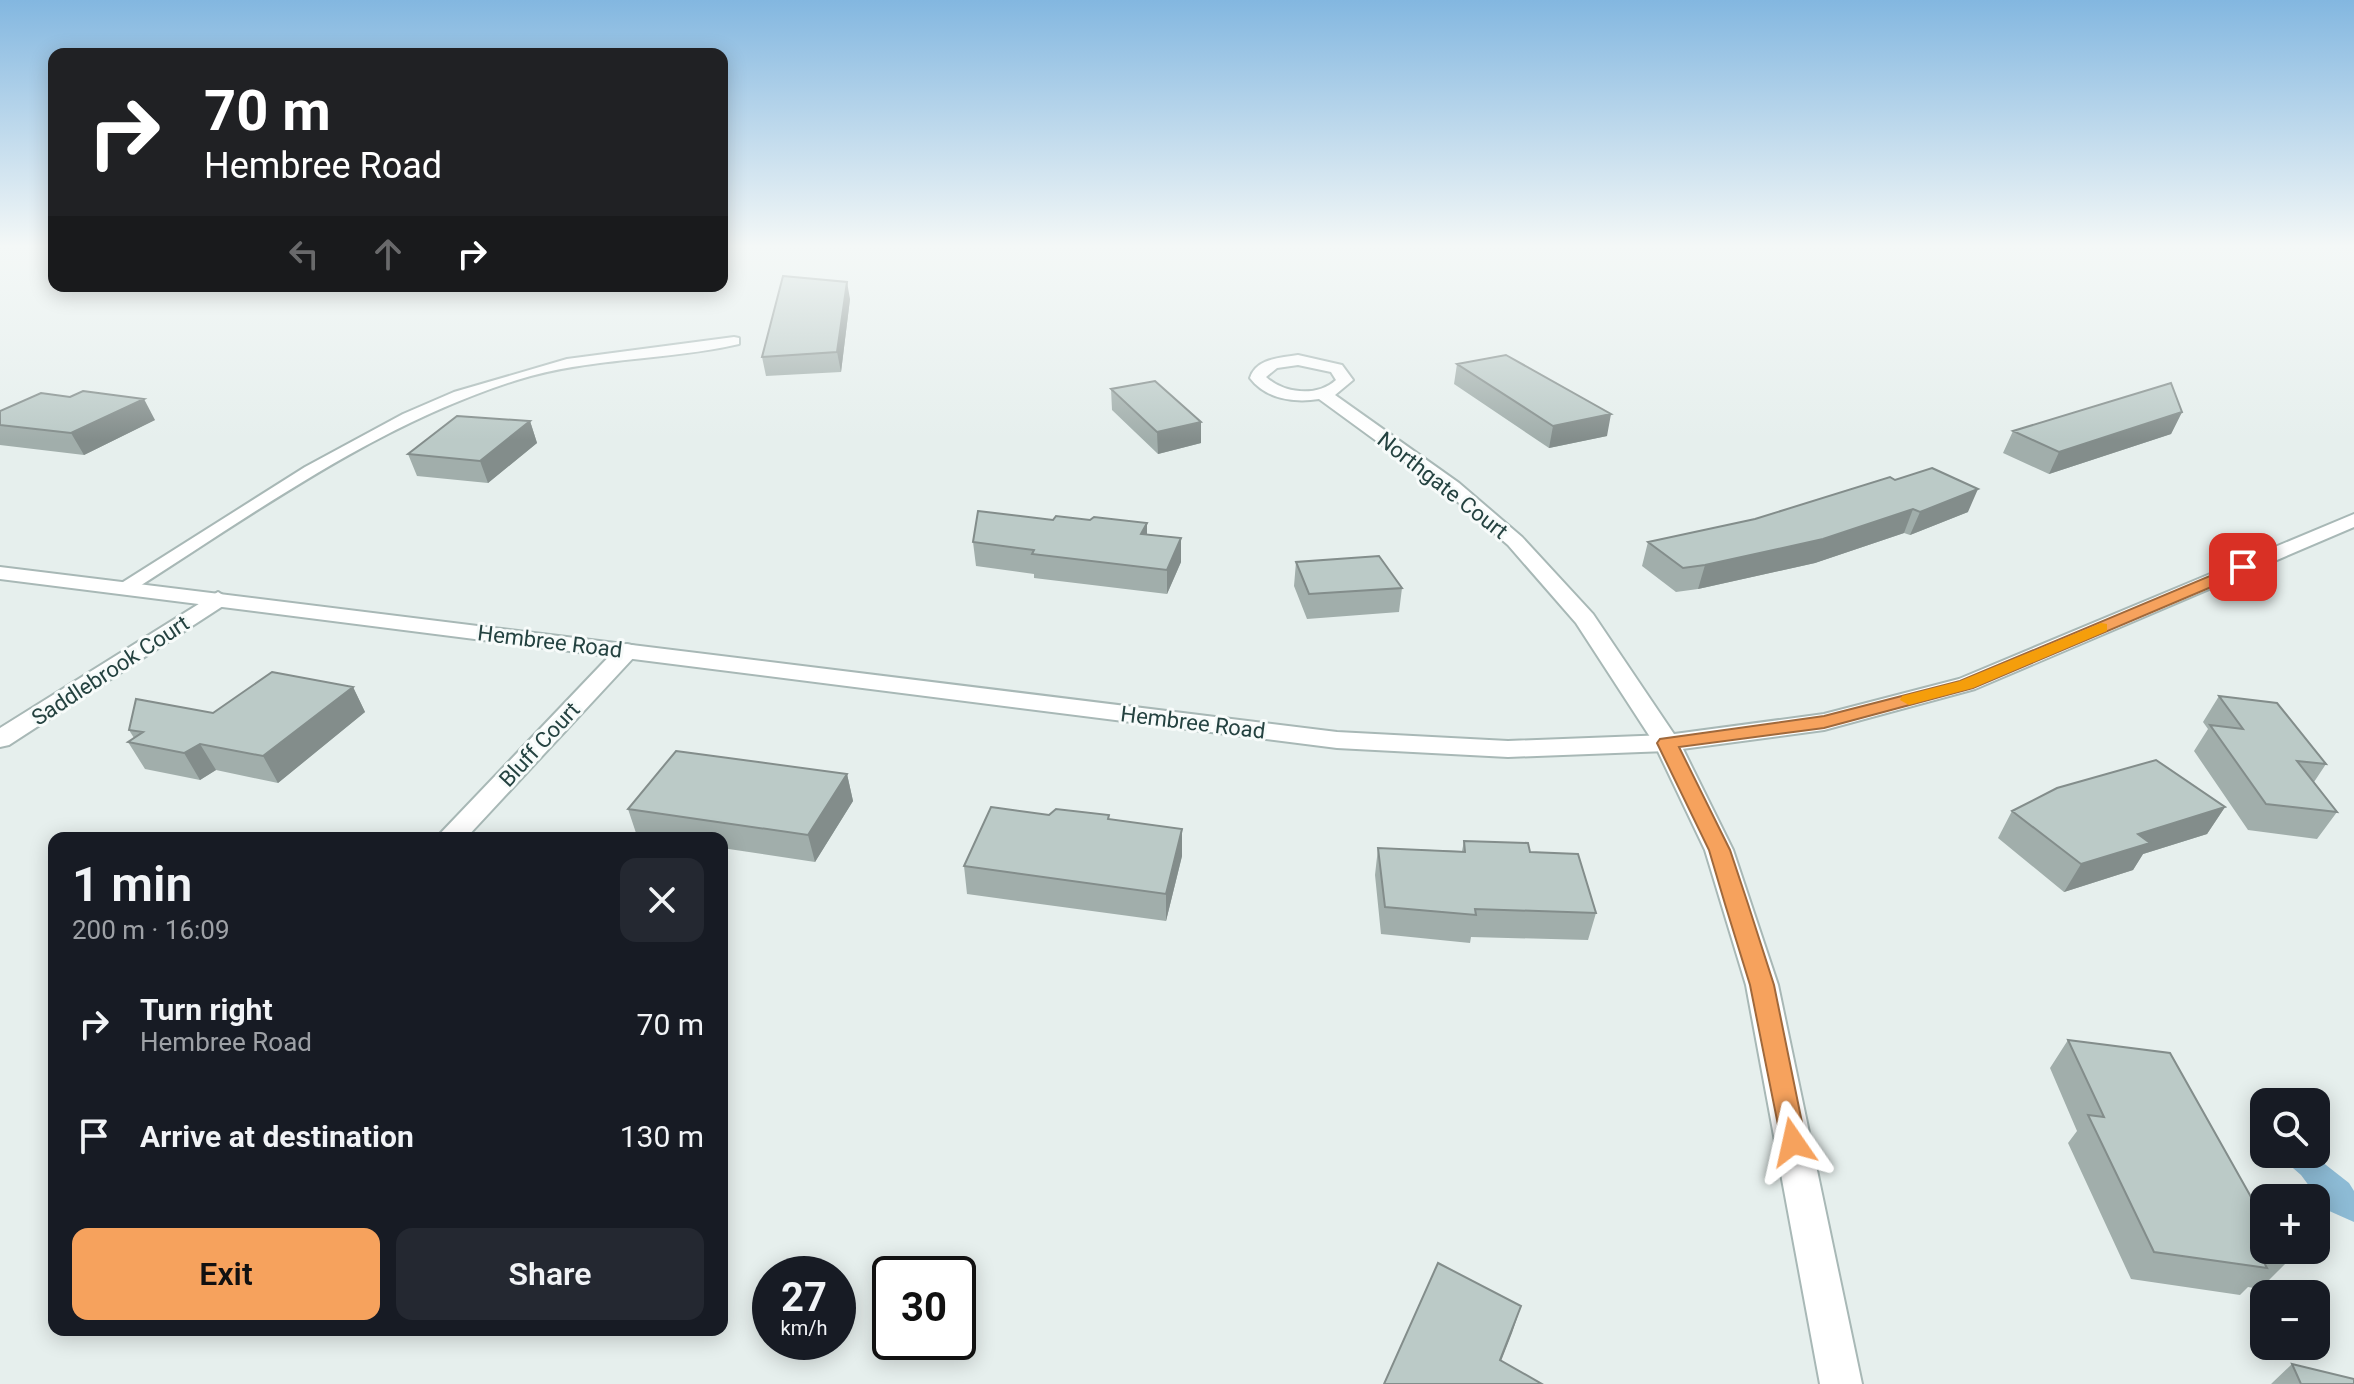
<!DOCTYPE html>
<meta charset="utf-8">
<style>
:root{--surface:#171b24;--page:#242831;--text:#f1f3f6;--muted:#9ea1a6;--accent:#f6a25d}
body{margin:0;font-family:Roboto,sans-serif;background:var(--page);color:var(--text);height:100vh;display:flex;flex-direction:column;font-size:30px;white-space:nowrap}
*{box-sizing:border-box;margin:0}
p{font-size:26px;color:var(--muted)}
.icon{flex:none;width:44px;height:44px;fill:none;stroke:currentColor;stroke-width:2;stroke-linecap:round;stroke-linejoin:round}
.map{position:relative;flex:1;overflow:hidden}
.side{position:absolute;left:48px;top:832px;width:680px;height:504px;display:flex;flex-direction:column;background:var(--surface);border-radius:16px;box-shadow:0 4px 20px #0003}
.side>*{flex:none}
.hud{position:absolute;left:48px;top:48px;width:680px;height:244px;border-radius:16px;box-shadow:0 4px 20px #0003;background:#202124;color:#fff;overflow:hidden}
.buttons{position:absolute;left:2250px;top:1088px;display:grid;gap:16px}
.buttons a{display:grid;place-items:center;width:80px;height:80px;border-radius:16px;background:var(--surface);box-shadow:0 4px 20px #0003;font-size:40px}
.speed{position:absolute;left:752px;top:1256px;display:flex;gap:16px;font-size:40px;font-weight:700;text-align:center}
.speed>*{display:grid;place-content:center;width:104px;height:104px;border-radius:50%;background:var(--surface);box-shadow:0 4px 20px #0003;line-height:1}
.speed small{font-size:20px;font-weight:400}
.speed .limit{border:4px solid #111;border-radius:12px;background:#fff;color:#111}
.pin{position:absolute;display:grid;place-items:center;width:68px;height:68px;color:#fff;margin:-34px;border-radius:16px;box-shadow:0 4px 12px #0006}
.me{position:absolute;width:88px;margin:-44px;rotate:349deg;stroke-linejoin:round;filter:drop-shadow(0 0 6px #0008)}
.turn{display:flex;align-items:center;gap:28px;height:168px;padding:0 24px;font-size:36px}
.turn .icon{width:104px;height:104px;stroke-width:2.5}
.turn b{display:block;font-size:56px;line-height:68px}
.lanes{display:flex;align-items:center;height:76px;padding:0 24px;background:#0003;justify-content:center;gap:40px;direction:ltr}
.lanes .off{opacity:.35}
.round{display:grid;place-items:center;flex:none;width:84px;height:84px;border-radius:16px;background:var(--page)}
.overview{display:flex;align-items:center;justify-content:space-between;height:136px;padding:0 24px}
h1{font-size:48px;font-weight:600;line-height:60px}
.cta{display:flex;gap:16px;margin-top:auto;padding:16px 24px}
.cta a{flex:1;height:92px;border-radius:16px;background:var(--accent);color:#111;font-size:32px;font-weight:600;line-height:92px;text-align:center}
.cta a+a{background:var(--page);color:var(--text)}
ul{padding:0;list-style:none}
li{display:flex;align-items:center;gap:24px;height:112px;padding:0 24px}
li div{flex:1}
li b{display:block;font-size:30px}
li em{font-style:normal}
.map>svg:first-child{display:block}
</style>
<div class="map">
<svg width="2354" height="1384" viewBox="0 0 2354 1384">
<rect width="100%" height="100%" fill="#e6efed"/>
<!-- water -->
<path fill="#8dbbd5" d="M 2277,1154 L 2312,1154 L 2349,1183 L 2354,1191 L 2354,1222 L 2327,1210 L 2301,1175 Z"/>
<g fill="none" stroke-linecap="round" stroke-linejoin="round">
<defs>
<path id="service" d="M 734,337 L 739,338 L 739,344 C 666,361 590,357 517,380 C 375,425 253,514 129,593 L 115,593 L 112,589 L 305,467 L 403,414 L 454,392 L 567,359 Z"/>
<path id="minor" d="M 1298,355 L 1342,365 L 1353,380 L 1335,395 L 1459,483 L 1522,537 L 1593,614 L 1680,743 L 1733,850 L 1778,985 L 1862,1384 L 1820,1384 L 1746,985 L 1705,850 L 1654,743 L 1576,623 L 1508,545 L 1445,491 L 1319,399 C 1294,403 1266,399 1250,378 C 1256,358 1280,358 1298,355 ZM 1298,365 L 1331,372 L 1336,380 C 1318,397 1284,394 1266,377 L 1277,368 Z
M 218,592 L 229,599 L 226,604 L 9,745 L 0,747 L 0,728 Z
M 627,644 L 635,646 L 638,651 L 635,656 L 466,838 L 436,838 L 619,646 Z"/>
<path id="tertiary" d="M 2354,514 L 2354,527 L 1975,689 L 1824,730 L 1667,751 L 1508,757 L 1337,748 L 0,579 L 0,567 L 1337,732 L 1508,741 L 1667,735 L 1824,714 L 1959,679 Z"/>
</defs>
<!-- service casing -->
<use href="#service" stroke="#a8b8b6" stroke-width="4"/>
<!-- minor casing -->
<use href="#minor" stroke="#a8b8b6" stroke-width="4"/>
<!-- tertiary casing -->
<use href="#tertiary" stroke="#a8b8b6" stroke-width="4"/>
<!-- service -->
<use href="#service" fill="#fff" fill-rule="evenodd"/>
<!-- minor -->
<use href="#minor" fill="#fff" fill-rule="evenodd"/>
<!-- tertiary -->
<use href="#tertiary" fill="#fff" fill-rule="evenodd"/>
</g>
<!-- wall -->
<path fill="#a1aeab" d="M 850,299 L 841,372 L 766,376 L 762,357 Z
M 1457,364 L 1607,436 L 1549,448 L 1454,384 Z
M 1111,389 L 1201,443 L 1158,454 L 1112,410 Z
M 70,397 L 155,420 L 84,455 L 0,445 L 0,425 Z
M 2182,412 L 2171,434 L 2049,474 L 2003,453 L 2013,431 Z
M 530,421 L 537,443 L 488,483 L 417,476 L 408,454 Z
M 1890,477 L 1968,512 L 1910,535 L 1904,533 L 1815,563 L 1698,589 L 1676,592 L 1642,566 L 1648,542 L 1755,519 Z
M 1147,534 L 1181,562 L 1167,594 L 1034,578 L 1034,574 L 976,566 L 973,542 Z
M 1296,562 L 1402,588 L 1399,612 L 1307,619 L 1294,586 Z
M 353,687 L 365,712 L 278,783 L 216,770 L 200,780 L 145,769 L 128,742 L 134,738 L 129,730 Z
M 2219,696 L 2326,764 L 2314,782 L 2337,812 L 2317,839 L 2248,830 L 2194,751 L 2208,729 L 2203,722 Z
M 847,774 L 853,801 L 815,862 L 722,848 L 722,838 L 654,838 L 637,836 L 628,809 Z
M 2225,807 L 2207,834 L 2143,854 L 2133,870 L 2064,892 L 1998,838 L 2012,811 Z
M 1049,815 L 1109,820 L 1182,856 L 1166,921 L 967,894 L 964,866 Z
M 1464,841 L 1530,852 L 1596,913 L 1588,940 L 1471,937 L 1470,943 L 1381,934 L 1375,875 L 1378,848 L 1462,851 Z
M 2068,1040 L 2287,1262 L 2260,1289 L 2248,1287 L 2240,1295 L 2131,1279 L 2068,1143 L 2077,1131 L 2050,1068 Z
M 2292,1364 L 2354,1384 L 2271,1384 Z"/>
<!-- shaded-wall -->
<path fill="#838d8b" d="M 847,282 L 850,299 L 841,372 L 837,352 Z
M 144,399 L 155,420 L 84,455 L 71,433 Z
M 2182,412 L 2171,434 L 2049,474 L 2059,452 Z
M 1611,414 L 1607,436 L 1549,448 L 1553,426 Z
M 530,421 L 537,443 L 488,483 L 480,461 Z
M 1201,422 L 1201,443 L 1158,454 L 1157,432 Z
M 1978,489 L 1968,512 L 1910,535 L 1920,512 Z
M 1913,509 L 1904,533 L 1815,563 L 1698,589 L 1705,565 Z
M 1147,523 L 1147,546 L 1141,534 Z
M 1181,538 L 1181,562 L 1167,594 L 1167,570 Z
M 353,687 L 365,712 L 278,783 L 263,756 Z
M 200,744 L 216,770 L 200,780 L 184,753 Z
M 847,774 L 853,801 L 815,862 L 808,835 Z
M 2225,807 L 2207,834 L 2143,854 L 2133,870 L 2064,892 L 2081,864 L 2138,834 Z
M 1182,829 L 1182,856 L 1166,921 L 1166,894 Z
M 1521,1306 L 1512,1333 L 1492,1384 L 1500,1360 Z"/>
<!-- building -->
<path fill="#bbcac7" stroke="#838d8b" stroke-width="2" d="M 783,276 L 847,282 L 837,352 L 762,357 Z
M 1506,355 L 1611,414 L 1553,426 L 1457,364 Z
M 1155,381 L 1201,422 L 1157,432 L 1111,389 Z
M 2171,383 L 2182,412 L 2059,452 L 2013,431 Z
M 83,391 L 144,399 L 71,433 L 0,425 L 0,411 L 41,393 L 70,397 Z
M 457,416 L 530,421 L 480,461 L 408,454 Z
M 1932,468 L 1978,489 L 1920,512 L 1913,509 L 1823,539 L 1705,565 L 1683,568 L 1648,542 L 1755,519 L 1890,477 L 1895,480 Z
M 978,511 L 1053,520 L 1056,516 L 1090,520 L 1094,517 L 1147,523 L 1141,534 L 1181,538 L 1167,570 L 1032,554 L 1034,550 L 973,542 Z
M 1379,556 L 1402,588 L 1309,594 L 1296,562 Z
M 272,672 L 353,687 L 263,756 L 200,744 L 184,753 L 128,742 L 143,732 L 129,730 L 136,699 L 213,713 Z
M 2219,696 L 2277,703 L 2326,764 L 2297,761 L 2337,812 L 2266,804 L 2210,725 L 2243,729 Z
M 676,751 L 847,774 L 808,835 L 628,809 Z
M 2156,760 L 2225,807 L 2138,834 L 2150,843 L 2081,864 L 2012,811 L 2057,788 Z
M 991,807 L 1049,815 L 1056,809 L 1109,815 L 1108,819 L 1182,829 L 1166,894 L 964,866 Z
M 1464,841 L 1528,843 L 1530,852 L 1578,854 L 1596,913 L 1475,909 L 1476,915 L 1385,907 L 1378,848 L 1465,852 Z
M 2068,1040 L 2170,1053 L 2264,1220 L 2264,1250 L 2281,1250 L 2287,1262 L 2261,1257 L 2267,1268 L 2154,1252 L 2088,1115 L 2104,1117 Z
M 1438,1263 L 1521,1306 L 1500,1360 L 1542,1384 L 1384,1384 Z
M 2292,1364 L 2354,1379 L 2354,1384 L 2301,1384 Z"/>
<!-- sky -->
<linearGradient id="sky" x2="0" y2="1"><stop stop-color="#83b7e0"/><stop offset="0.56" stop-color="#f4f8f7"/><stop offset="1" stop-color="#f4f8f7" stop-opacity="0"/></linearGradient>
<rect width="2354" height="440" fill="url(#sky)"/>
<!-- route -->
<path fill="#f6a25d" stroke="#a0693c" stroke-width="2" d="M 2243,562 L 2249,564 L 2249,571 L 1973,688 L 1824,728 L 1679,747 L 1730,850 L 1748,904 L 1774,985 L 1806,1142 L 1802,1150 L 1793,1154 L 1783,1150 L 1750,985 L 1725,904 L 1709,850 L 1657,743 L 1660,739 L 1824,716 L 1960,681 Z"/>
<!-- slow -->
<path fill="#f59e0b" d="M 2101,623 L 2107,624 L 2107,631 L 1973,688 L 1909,705 L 1900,700 L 1902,696 L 1960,681 Z"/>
<g text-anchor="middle" stroke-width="6" stroke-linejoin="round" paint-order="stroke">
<!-- street labels -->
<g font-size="22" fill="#244240" stroke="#f7fbfa">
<text transform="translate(1443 485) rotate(38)" y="8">Northgate Court</text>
<text transform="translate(550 641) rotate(7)" y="8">Hembree Road</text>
<text transform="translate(110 670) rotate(-33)" y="8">Saddlebrook Court</text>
<text transform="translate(1193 722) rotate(7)" y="8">Hembree Road</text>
<text transform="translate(539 744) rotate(-47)" y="8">Bluff Court</text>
</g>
</g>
</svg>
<div class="buttons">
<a><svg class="icon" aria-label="search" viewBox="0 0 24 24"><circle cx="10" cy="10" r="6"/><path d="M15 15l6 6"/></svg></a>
<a>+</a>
<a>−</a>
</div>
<div class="speed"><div>27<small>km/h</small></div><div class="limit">30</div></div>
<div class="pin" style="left:2243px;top:567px;background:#d93025"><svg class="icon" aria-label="arrive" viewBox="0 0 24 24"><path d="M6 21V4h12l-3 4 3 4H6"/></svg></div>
<svg class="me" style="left:1793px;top:1142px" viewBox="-20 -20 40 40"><path d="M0-17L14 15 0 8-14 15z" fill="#f6a25d" stroke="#fff" stroke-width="4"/></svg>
<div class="hud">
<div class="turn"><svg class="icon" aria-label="right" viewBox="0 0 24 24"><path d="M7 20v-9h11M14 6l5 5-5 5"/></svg><div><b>70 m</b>Hembree Road</div></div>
<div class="lanes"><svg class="icon off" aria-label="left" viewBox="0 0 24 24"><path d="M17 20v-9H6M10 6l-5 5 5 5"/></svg><svg class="icon off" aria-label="ahead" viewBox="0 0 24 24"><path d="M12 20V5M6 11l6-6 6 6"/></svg><svg class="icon" aria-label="right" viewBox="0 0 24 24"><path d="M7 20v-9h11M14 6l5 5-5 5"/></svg></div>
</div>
<section class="side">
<div class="overview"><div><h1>1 min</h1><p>200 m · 16:09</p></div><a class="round"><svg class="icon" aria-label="close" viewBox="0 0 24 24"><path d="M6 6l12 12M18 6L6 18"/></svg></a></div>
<ul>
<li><svg class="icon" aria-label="right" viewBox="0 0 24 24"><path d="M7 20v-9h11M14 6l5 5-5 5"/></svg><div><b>Turn right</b><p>Hembree Road</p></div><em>70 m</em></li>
<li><svg class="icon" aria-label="arrive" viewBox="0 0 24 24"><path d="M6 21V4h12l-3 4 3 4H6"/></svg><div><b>Arrive at destination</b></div><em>130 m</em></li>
</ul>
<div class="cta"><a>Exit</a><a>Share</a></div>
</section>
</div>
